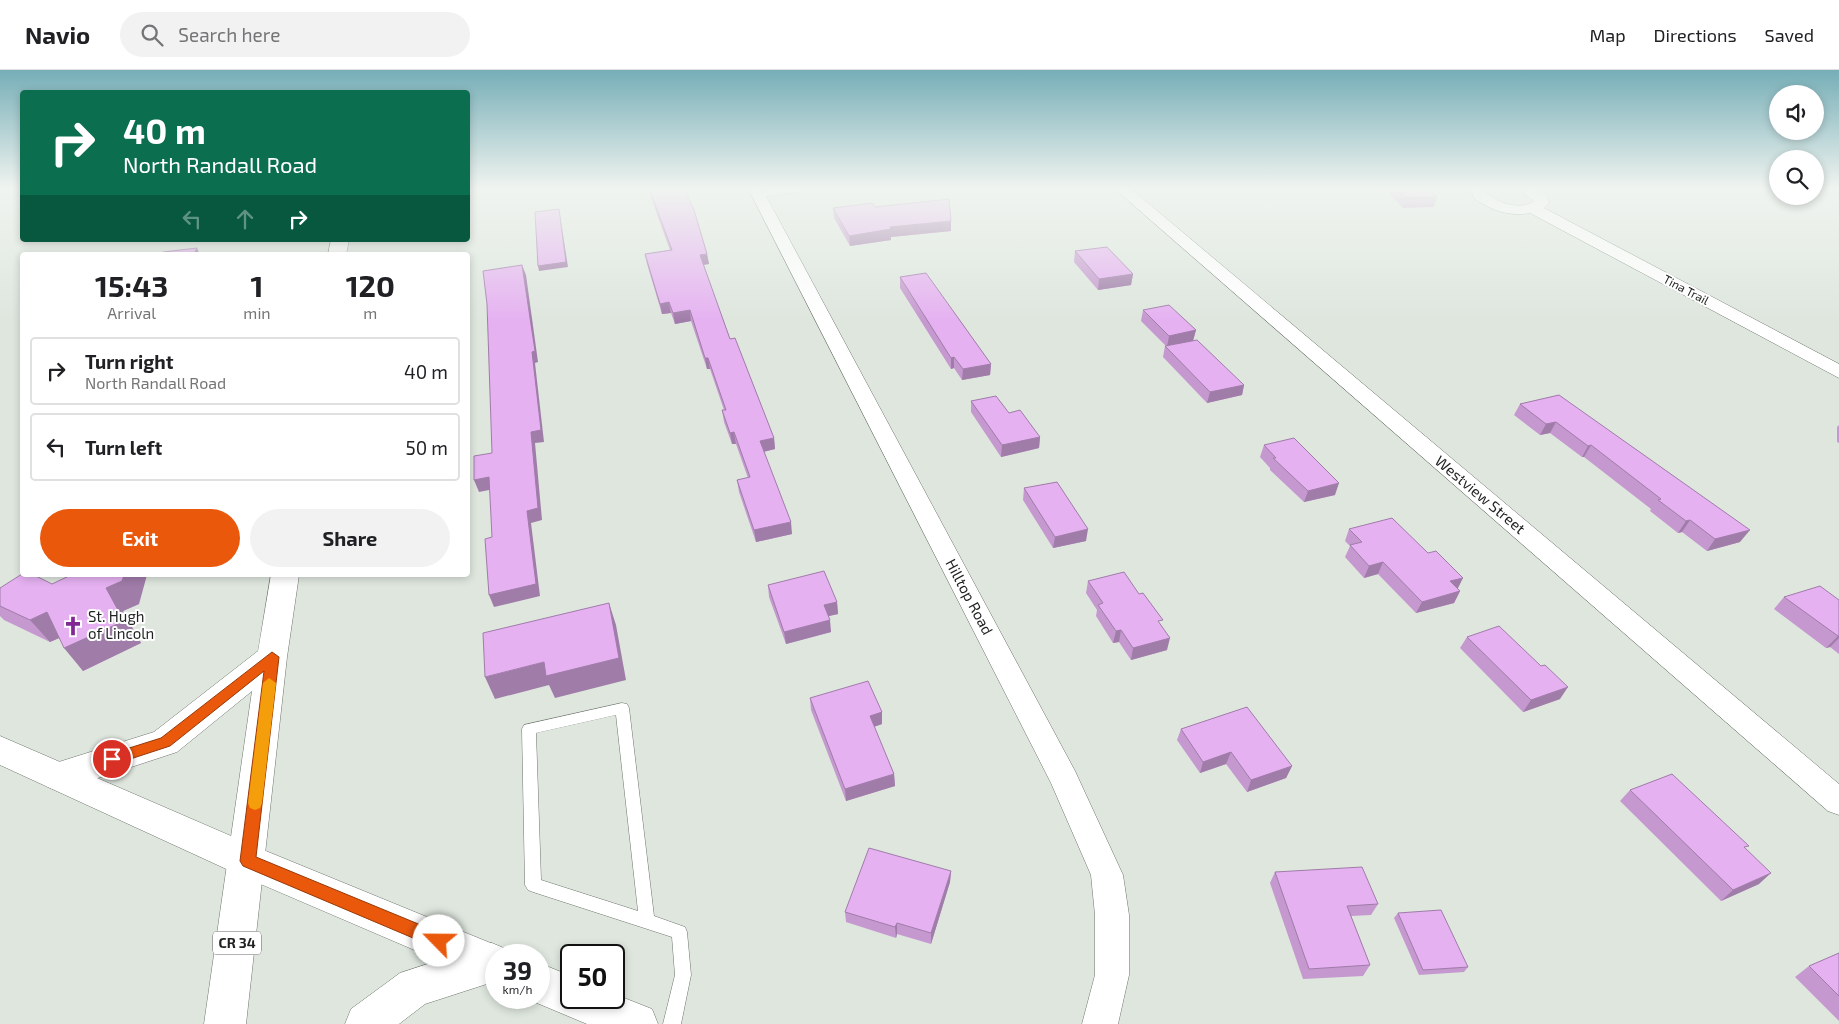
<!DOCTYPE html>
<style>
:root{--surface:#fff;--page:#f2f2f2;--text:#202124;--muted:#757577;--line:#e0e0e0;--accent:#ea580c}
body{margin:0;font-family:"Exo 2",sans-serif;background:var(--page);color:var(--text);height:100vh;display:flex;flex-direction:column;font-size:19px;white-space:nowrap}
*{box-sizing:border-box;margin:0}
p{font-size:16px;color:var(--muted)}
.icon{flex:none;width:28px;height:28px;fill:none;stroke:currentColor;stroke-width:2;stroke-linecap:round;stroke-linejoin:round}
.map{position:relative;flex:1;overflow:hidden}
.panel{position:absolute;left:20px;top:182px;width:450px;height:325px;display:flex;flex-direction:column;background:var(--surface);border-radius:5px;box-shadow:0 2px 8px #0003}
.panel>*{flex:none}
.hud{position:absolute;left:20px;top:20px;width:450px;height:152px;border-radius:5px;box-shadow:0 2px 8px #0003;background:#0b6e4f;color:#fff;overflow:hidden}
.buttons{position:absolute;left:1769px;top:15px;display:grid;gap:10px}
.buttons a{display:grid;place-items:center;width:55px;height:55px;border-radius:50%;background:var(--surface);box-shadow:0 2px 8px #0003;font-size:25px}
.speed{position:absolute;left:485px;top:874px;display:flex;gap:10px;font-size:25px;font-weight:700;text-align:center}
.speed>*{display:grid;place-content:center;width:65px;height:65px;border-radius:50%;background:var(--surface);box-shadow:0 2px 8px #0003;line-height:1}
.speed small{font-size:12px;font-weight:400}
.speed .limit{border:2px solid #111;border-radius:8px;background:#fff;color:#111}
.pin{position:absolute;display:grid;place-items:center;width:42px;height:42px;color:#fff;margin:-21px;border:2px solid #fff;border-radius:50%;box-shadow:0 1px 5px #0007}
.me{position:absolute;width:55px;margin:-28px;rotate:293deg;stroke-linejoin:round;filter:drop-shadow(0 0 4px #0008)}
.turn{display:flex;align-items:center;gap:18px;height:105px;padding:0 20px;font-size:22px}
.turn .icon{width:65px;height:65px;stroke-width:2.5}
.turn b{display:block;font-size:35px;line-height:42px}
.lanes{display:flex;align-items:center;height:48px;padding:0 20px;background:#0003;justify-content:center;gap:25px;direction:ltr}
.lanes .off{opacity:.35}
.eta{display:flex;justify-content:space-evenly;align-items:center;height:85px;text-align:center}
.eta b{font-size:30px;font-weight:700;line-height:35px}
.button{display:flex;gap:10px;margin-top:auto;padding:10px 20px}
.button a{flex:1;height:58px;border-radius:30px;background:var(--accent);color:#fff;font-size:20px;font-weight:700;line-height:58px;text-align:center}
.button a+a{background:var(--page);color:var(--text)}
ul{padding:0;list-style:none}
li{display:flex;align-items:center;gap:15px;height:68px;margin:0 10px 8px;padding:0 10px;border:2px solid var(--line);border-radius:5px}
li div{flex:1}
li b{display:block;font-size:19px}
li em{font-style:normal}
header{display:flex;align-items:center;gap:30px;box-sizing:border-box;height:70px;padding:0 25px;background:var(--surface);border-bottom:1px solid var(--line)}
header strong{font-size:24px}
nav{display:flex;gap:28px;margin-inline-start:auto;font-size:18px}
.search{width:350px;height:45px;background:var(--page);display:flex;align-items:center;gap:12px;box-sizing:border-box;padding:0 18px;border-radius:28px;color:var(--muted);font-size:19px}
.map>svg:first-child{display:block}
</style>
<header>
<strong>Navio</strong>
<div class="search"><svg class="icon" aria-label="search" viewBox="0 0 24 24"><circle cx="10" cy="10" r="6"/><path d="M15 15l6 6"/></svg>Search here</div>
<nav><a>Map</a><a>Directions</a><a>Saved</a></nav>
</header>
<div class="map">
<svg width="1839" height="954" viewBox="0 0 1839 954">
<rect width="100%" height="100%" fill="#dee6de"/>
<g fill="none" stroke-linecap="round" stroke-linejoin="round">
<defs>
<path id="lane" d="M 622,633 L 627,634 L 629,638 L 654,846 L 685,857 L 687,862 L 691,905 L 681,954 L 663,954 L 675,905 L 672,867 L 533,822 L 528,820 L 525,815 L 522,659 L 524,655 ZM 616,645 L 638,841 L 541,810 L 536,663 Z"/>
<path id="street" d="M 748,118 L 806,118 L 799,122 L 766,126 L 1075,701 L 1123,805 L 1129,845 L 1129,905 L 1118,954 L 1082,954 L 1095,905 L 1095,845 L 1091,805 L 1051,713 Z
M 1114,118 L 1130,118 L 1839,714 L 1839,745 L 1828,741 Z
M 1472,118 L 1486,118 L 1486,123 C 1498,133 1520,141 1534,131 L 1518,118 L 1536,118 L 1548,127 L 1549,133 L 1544,138 L 1839,294 L 1839,308 L 1530,143 C 1511,147 1488,140 1473,127 Z"/>
<path id="secondary" d="M 0,666 L 261,779 L 510,881 L 512,885 L 496,885 L 496,915 L 482,909 L 235,803 L 0,695 Z
M 539,893 L 571,906 L 571,928 L 614,928 L 614,924 L 652,939 L 658,954 L 587,954 L 525,928 L 539,928 Z"/>
<path id="primary" d="M 331,170 L 349,170 L 346,185 L 328,185 Z
M 271,505 L 299,505 L 287,587 L 246,954 L 204,954 L 252,621 L 177,682 L 58,721 L 46,716 L 41,706 L 46,696 L 154,662 L 258,581 Z
M 492,873 L 506,879 L 509,885 L 496,885 L 496,911 L 425,934 L 399,954 L 345,954 L 351,939 L 400,903 Z"/>
</defs>
<!-- lane casing -->
<use href="#lane" stroke="#6e756e" stroke-width="1"/>
<!-- street casing -->
<use href="#street" stroke="#6e756e" stroke-width="1"/>
<!-- secondary casing -->
<use href="#secondary" stroke="#6e756e" stroke-width="1"/>
<!-- primary casing -->
<use href="#primary" stroke="#6e756e" stroke-width="1"/>
<!-- lane -->
<use href="#lane" fill="#fff" fill-rule="evenodd"/>
<!-- street -->
<use href="#street" fill="#fff" fill-rule="evenodd"/>
<!-- secondary -->
<use href="#secondary" fill="#fff" fill-rule="evenodd"/>
<!-- primary -->
<use href="#primary" fill="#fff" fill-rule="evenodd"/>
</g>
<!-- wall -->
<path fill="#c598cf" d="M 649,118 L 707,184 L 709,194 L 703,195 L 730,269 L 774,368 L 775,379 L 764,382 L 792,464 L 756,472 L 739,422 L 737,410 L 748,408 L 736,374 L 732,374 L 724,352 L 722,340 L 724,340 L 710,299 L 707,299 L 691,251 L 675,254 L 671,243 L 662,244 L 647,194 L 645,184 L 670,180 L 651,128 Z
M 1384,118 L 1428,118 L 1437,127 L 1434,137 L 1403,138 Z
M 875,137 L 951,151 L 951,161 L 891,167 L 891,170 L 850,176 L 834,148 L 833,138 Z
M 1075,181 L 1133,204 L 1131,215 L 1098,220 L 1074,192 Z
M 900,207 L 991,294 L 990,305 L 962,310 L 954,298 L 951,299 L 900,218 Z
M 1143,240 L 1196,260 L 1193,270 L 1244,315 L 1242,325 L 1207,333 L 1163,287 L 1165,276 L 1166,276 L 1141,251 Z
M 1559,325 L 1740,472 L 1707,481 L 1682,462 L 1678,463 L 1650,441 L 1651,439 L 1584,387 L 1582,387 L 1550,363 L 1540,365 L 1514,345 L 1520,334 Z
M 971,331 L 1009,343 L 1040,367 L 1039,378 L 1001,387 L 971,342 Z
M 1839,355 L 1839,373 L 1837,372 L 1837,357 Z
M 1264,375 L 1335,425 L 1304,432 L 1270,400 L 1270,398 L 1260,387 Z
M 1024,418 L 1086,471 L 1053,478 L 1023,430 Z
M 1349,459 L 1458,519 L 1460,521 L 1454,533 L 1416,543 L 1378,504 L 1364,508 L 1345,487 L 1350,476 L 1345,471 Z
M 1088,511 L 1161,555 L 1167,580 L 1131,590 L 1119,572 L 1113,573 L 1096,546 L 1097,540 L 1086,523 Z
M 52,514 L 139,534 L 123,541 L 141,573 L 83,601 L 59,568 L 50,572 L 4,550 L 0,546 L 0,518 Z
M 768,515 L 837,532 L 838,544 L 828,546 L 831,562 L 786,574 L 769,527 Z
M 1784,527 L 1839,530 L 1839,584 L 1830,577 L 1826,578 L 1774,539 Z
M 1467,567 L 1560,629 L 1523,642 L 1460,578 Z
M 810,628 L 882,654 L 874,657 L 894,704 L 895,716 L 846,731 L 811,640 Z
M 1181,659 L 1292,696 L 1286,708 L 1247,722 L 1226,694 L 1200,703 L 1177,670 Z
M 1630,720 L 1759,814 L 1721,831 L 1620,731 Z
M 951,801 L 950,812 L 931,874 L 897,864 L 896,868 L 846,852 L 845,842 Z
M 1275,802 L 1378,834 L 1371,845 L 1351,846 L 1370,895 L 1363,906 L 1303,909 L 1270,813 Z
M 1398,843 L 1468,897 L 1464,902 L 1419,905 L 1394,848 Z
M 1839,883 L 1839,951 L 1795,907 L 1809,896 Z"/>
<!-- shaded-wall -->
<path fill="#a07ca9" d="M 559,139 L 568,197 L 539,201 L 538,196 Z
M 951,151 L 951,161 L 891,167 L 891,170 L 850,176 L 849,166 L 890,157 Z
M 197,178 L 200,185 L 193,185 Z
M 707,184 L 709,194 L 701,195 L 700,185 Z
M 522,195 L 526,205 L 538,292 L 535,293 L 544,372 L 535,373 L 542,450 L 531,453 L 540,526 L 494,537 L 489,525 L 527,441 L 531,362 Z
M 1133,204 L 1131,215 L 1098,220 L 1099,209 Z
M 669,232 L 671,243 L 662,244 L 660,234 Z
M 690,240 L 691,251 L 675,254 L 673,243 Z
M 1196,260 L 1193,271 L 1167,277 L 1169,266 Z
M 954,287 L 954,298 L 951,299 L 951,288 Z
M 705,288 L 708,288 L 710,299 L 707,299 Z
M 991,294 L 990,305 L 962,310 L 963,299 Z
M 1244,315 L 1242,325 L 1207,333 L 1210,322 Z
M 1556,352 L 1550,363 L 1540,365 L 1546,354 Z
M 734,362 L 736,374 L 732,374 L 730,363 Z
M 1040,367 L 1039,378 L 1001,387 L 1002,375 Z
M 774,368 L 775,379 L 762,382 L 760,371 Z
M 1591,375 L 1584,387 L 1582,387 L 1588,376 Z
M 489,407 L 494,419 L 479,422 L 474,410 Z
M 1339,413 L 1335,425 L 1304,432 L 1308,421 Z
M 1690,450 L 1682,462 L 1678,463 L 1686,451 Z
M 791,452 L 792,464 L 756,472 L 754,460 Z
M 1088,459 L 1086,471 L 1053,478 L 1055,467 Z
M 1750,460 L 1740,472 L 1707,481 L 1715,469 Z
M 1383,492 L 1378,504 L 1364,508 L 1369,496 Z
M 124,505 L 147,505 L 139,534 L 123,541 L 141,573 L 83,601 L 64,578 L 106,518 Z
M 1463,508 L 1457,520 L 1450,511 Z
M 1460,521 L 1454,533 L 1416,543 L 1422,532 Z
M 837,532 L 838,544 L 825,547 L 824,535 Z
M 609,533 L 616,555 L 626,610 L 555,628 L 549,615 L 495,629 L 485,607 L 544,592 Z
M 47,542 L 66,565 L 50,572 L 30,550 Z
M 830,550 L 831,562 L 786,574 L 784,562 Z
M 1121,560 L 1119,572 L 1113,573 L 1116,561 Z
M 1838,566 L 1839,566 L 1839,568 L 1830,577 L 1826,578 Z
M 1170,568 L 1167,580 L 1131,590 L 1133,578 Z
M 1568,617 L 1560,629 L 1523,642 L 1531,630 Z
M 882,642 L 882,654 L 870,658 L 870,646 Z
M 1231,682 L 1226,694 L 1200,703 L 1203,692 Z
M 1292,696 L 1286,708 L 1247,722 L 1251,710 Z
M 894,704 L 895,716 L 846,731 L 845,719 Z
M 951,801 L 950,812 L 931,874 L 931,863 Z
M 1771,803 L 1759,814 L 1721,831 L 1733,820 Z
M 897,853 L 897,864 L 896,868 L 895,857 Z"/>
<!-- building -->
<path fill="#e5b1f1" stroke="#a07ca9" d="M 649,118 L 684,118 L 694,140 L 707,184 L 700,185 L 730,269 L 735,268 L 774,368 L 760,371 L 791,452 L 754,460 L 737,410 L 750,407 L 734,362 L 730,363 L 722,340 L 726,340 L 708,288 L 705,288 L 690,240 L 673,243 L 669,232 L 660,234 L 645,184 L 672,180 Z
M 1397,118 L 1428,118 L 1437,127 L 1406,128 Z
M 949,129 L 951,151 L 890,157 L 891,159 L 849,166 L 833,138 L 872,133 L 875,137 Z
M 559,139 L 566,192 L 538,196 L 535,142 Z
M 1107,177 L 1133,204 L 1099,209 L 1075,181 Z
M 197,178 L 193,185 L 162,185 L 163,182 Z
M 522,195 L 535,281 L 532,282 L 541,360 L 531,362 L 538,438 L 527,441 L 536,514 L 489,525 L 485,469 L 492,467 L 489,407 L 474,410 L 474,386 L 492,383 L 487,234 L 483,201 Z
M 926,203 L 991,294 L 963,299 L 954,287 L 951,288 L 900,207 Z
M 1169,235 L 1196,260 L 1169,266 L 1143,240 Z
M 1197,270 L 1244,315 L 1210,322 L 1165,276 Z
M 1559,325 L 1750,460 L 1715,469 L 1690,450 L 1686,451 L 1658,430 L 1661,429 L 1591,375 L 1588,376 L 1556,352 L 1546,354 L 1520,334 Z
M 996,326 L 1009,343 L 1020,340 L 1040,367 L 1002,375 L 971,331 Z
M 1294,368 L 1339,413 L 1308,421 L 1273,388 L 1276,388 L 1264,375 Z
M 1057,412 L 1088,459 L 1055,467 L 1024,418 Z
M 1392,448 L 1428,483 L 1436,481 L 1463,508 L 1450,511 L 1460,521 L 1422,532 L 1383,492 L 1369,496 L 1350,475 L 1362,472 L 1349,459 Z
M 824,501 L 837,532 L 824,535 L 830,550 L 784,562 L 768,515 Z
M 1124,502 L 1139,524 L 1143,523 L 1163,550 L 1158,551 L 1170,568 L 1133,578 L 1121,560 L 1116,561 L 1098,535 L 1103,533 L 1088,511 Z
M 22,504 L 22,505 L 34,505 L 52,514 L 71,505 L 124,505 L 122,511 L 106,518 L 124,551 L 64,578 L 47,542 L 30,550 L 0,536 L 0,518 Z
M 1820,516 L 1839,530 L 1839,566 L 1838,566 L 1784,527 Z
M 609,533 L 619,588 L 546,606 L 544,592 L 485,607 L 483,563 Z
M 1499,556 L 1541,596 L 1545,595 L 1568,617 L 1531,630 L 1467,567 Z
M 868,611 L 882,642 L 870,646 L 894,704 L 845,719 L 810,628 Z
M 1247,637 L 1292,696 L 1251,710 L 1231,682 L 1203,692 L 1181,659 Z
M 1672,704 L 1749,776 L 1744,777 L 1771,803 L 1733,820 L 1630,720 Z
M 869,778 L 951,801 L 931,863 L 897,853 L 895,857 L 845,842 Z
M 1362,797 L 1378,834 L 1347,836 L 1370,895 L 1309,899 L 1275,802 Z
M 1441,840 L 1468,897 L 1423,900 L 1398,843 Z
M 1839,883 L 1839,926 L 1809,896 Z"/>
<!-- sky -->
<linearGradient id="sky" x2="0" y2="1"><stop stop-color="#76aeb7"/><stop offset="0.47" stop-color="#f0f4f0"/><stop offset="1" stop-color="#f0f4f0" stop-opacity="0"/></linearGradient>
<rect width="1839" height="252" fill="url(#sky)"/>
<!-- route -->
<path fill="#ea580c" stroke="#983908" d="M 272,582 L 279,587 L 256,787 L 445,865 L 447,871 L 445,877 L 439,879 L 243,796 L 240,791 L 264,601 L 170,676 L 112,695 L 107,693 L 105,689 L 107,685 L 161,668 Z"/>
<!-- slow -->
<path fill="#f59e0b" d="M 269,608 L 276,613 L 262,733 L 260,738 L 255,740 L 250,738 L 248,733 L 263,613 Z"/>
<!-- icons -->
<defs>
<symbol id="church-bare" viewBox="-9 -9 18 18"><path d="M-1.2-6h2.4v3.5h3.3v2.4h-3.3V6h-2.4V-.1h-3.3v-2.4h3.3Z" fill="#812895" stroke="#fff" stroke-width="2.5" paint-order="stroke"/></symbol>
</defs>
<g fill-rule="evenodd">
<use href="#church-bare" x="59" y="542" width="28" height="28"/>
</g>
<g text-anchor="middle" stroke-width="4" stroke-linejoin="round" paint-order="stroke">
<!-- far-street labels -->
<g font-size="12" fill="#1f221f" stroke="#fff">
<text transform="translate(1686 220) rotate(28)" y="4">Tina Trail</text>
</g>
<!-- shield labels -->
<rect fill="#fff" stroke="#626462" stroke-width="1" x="213" y="861.5" width="48" height="23" rx="4"/>
<g font-size="14" font-weight="bold" fill="#1f221f">
<text x="237" y="878">CR 34</text>
</g>
<!-- street labels -->
<g font-size="15" fill="#1f221f" stroke="#fff">
<text transform="translate(1480 425) rotate(40)" y="5">Westview Street</text>
<text transform="translate(969 527) rotate(62)" y="5">Hilltop Road</text>
</g>
<!-- poi labels -->
<g font-size="15" fill="#1f221f" stroke="#fff" text-anchor="start">
<text x="88" y="552">St. Hugh<tspan x="88" dy="17">of Lincoln</tspan></text>
</g>
</g>
</svg>
<div class="buttons">
<a><svg class="icon" aria-label="sound" viewBox="0 0 24 24"><path d="M4 9h4l5-4v14l-5-4H4zM17 9q2 3 0 6"/></svg></a>
<a><svg class="icon" aria-label="search" viewBox="0 0 24 24"><circle cx="10" cy="10" r="6"/><path d="M15 15l6 6"/></svg></a>
</div>
<div class="speed"><div>39<small>km/h</small></div><div class="limit">50</div></div>
<div class="pin" style="left:112px;top:689px;background:#d93025"><svg class="icon" aria-label="arrive" viewBox="0 0 24 24"><path d="M6 21V4h12l-3 4 3 4H6"/></svg></div>
<svg class="me" style="left:439px;top:871px" viewBox="-20 -20 40 40"><circle r="19" fill="#fff"/><path d="M0-13L10 11 0 6-10 11z" fill="#ea580c"/></svg>
<div class="hud">
<div class="turn"><svg class="icon" aria-label="right" viewBox="0 0 24 24"><path d="M7 20v-9h11M14 6l5 5-5 5"/></svg><div><b>40 m</b>North Randall Road</div></div>
<div class="lanes"><svg class="icon off" aria-label="left" viewBox="0 0 24 24"><path d="M17 20v-9H6M10 6l-5 5 5 5"/></svg><svg class="icon off" aria-label="ahead" viewBox="0 0 24 24"><path d="M12 20V5M6 11l6-6 6 6"/></svg><svg class="icon" aria-label="right" viewBox="0 0 24 24"><path d="M7 20v-9h11M14 6l5 5-5 5"/></svg></div>
</div>
<section class="panel">
<div class="eta">
<div><b>15:43</b><p>Arrival</p></div>
<div><b>1</b><p>min</p></div>
<div><b>120</b><p>m</p></div>
</div>
<ul>
<li><svg class="icon" aria-label="right" viewBox="0 0 24 24"><path d="M7 20v-9h11M14 6l5 5-5 5"/></svg><div><b>Turn right</b><p>North Randall Road</p></div><em>40 m</em></li>
<li><svg class="icon" aria-label="left" viewBox="0 0 24 24"><path d="M17 20v-9H6M10 6l-5 5 5 5"/></svg><div><b>Turn left</b></div><em>50 m</em></li>
</ul>
<div class="button"><a>Exit</a><a>Share</a></div>
</section>
</div>
